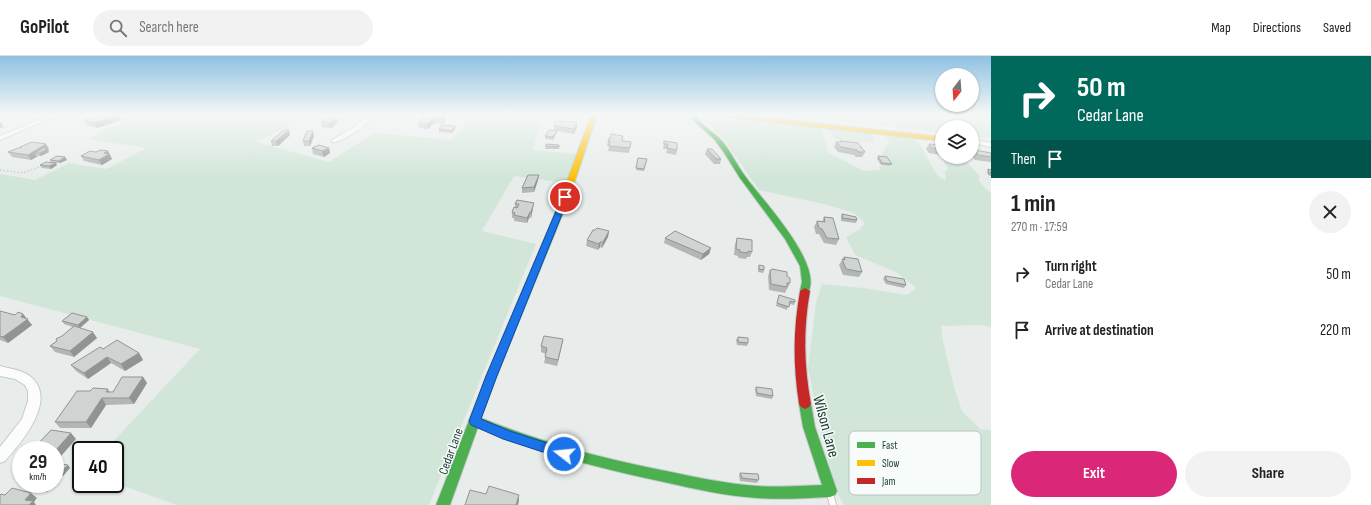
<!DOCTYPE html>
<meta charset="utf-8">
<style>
:root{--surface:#fff;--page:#f2f2f2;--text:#222;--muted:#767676;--line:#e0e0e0;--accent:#db2777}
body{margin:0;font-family:"Sofia Sans Condensed",sans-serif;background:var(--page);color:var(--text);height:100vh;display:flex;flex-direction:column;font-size:15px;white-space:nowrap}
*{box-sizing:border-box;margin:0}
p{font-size:13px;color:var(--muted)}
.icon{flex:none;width:22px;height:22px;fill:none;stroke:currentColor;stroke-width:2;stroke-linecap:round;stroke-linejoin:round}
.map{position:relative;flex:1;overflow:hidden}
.side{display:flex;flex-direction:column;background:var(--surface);width:380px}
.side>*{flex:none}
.guide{background:#00695c;color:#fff;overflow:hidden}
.needle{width:26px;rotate:197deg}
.fabs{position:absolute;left:935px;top:12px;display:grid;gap:8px}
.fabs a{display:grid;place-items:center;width:44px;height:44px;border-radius:50%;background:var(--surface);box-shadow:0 1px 3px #0004;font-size:20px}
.speed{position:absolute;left:12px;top:385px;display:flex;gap:8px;font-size:20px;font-weight:700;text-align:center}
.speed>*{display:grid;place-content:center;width:52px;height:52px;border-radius:50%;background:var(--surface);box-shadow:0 1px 3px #0004;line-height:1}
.speed small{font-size:10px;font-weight:400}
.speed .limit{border:2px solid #111;border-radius:6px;background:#fff;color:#111}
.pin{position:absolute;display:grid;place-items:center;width:34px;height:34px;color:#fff;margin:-17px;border:2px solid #fff;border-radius:50%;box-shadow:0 1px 4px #0007}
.me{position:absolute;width:44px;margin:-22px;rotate:286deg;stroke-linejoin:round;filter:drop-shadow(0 0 3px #0008)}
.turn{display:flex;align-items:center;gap:14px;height:84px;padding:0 20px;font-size:18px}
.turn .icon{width:52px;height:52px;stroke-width:2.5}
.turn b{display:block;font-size:28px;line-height:34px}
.then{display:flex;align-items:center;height:38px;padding:0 20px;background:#0003;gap:8px;font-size:15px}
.round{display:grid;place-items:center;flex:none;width:42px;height:42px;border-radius:21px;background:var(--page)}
.head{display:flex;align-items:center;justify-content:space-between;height:68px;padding:0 20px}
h1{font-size:24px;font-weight:700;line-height:30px}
.action{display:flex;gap:8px;margin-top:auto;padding:8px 20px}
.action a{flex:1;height:46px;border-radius:24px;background:var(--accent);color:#fff;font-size:16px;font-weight:700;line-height:46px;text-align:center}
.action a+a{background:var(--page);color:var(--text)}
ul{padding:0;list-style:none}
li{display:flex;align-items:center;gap:12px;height:56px;padding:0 20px}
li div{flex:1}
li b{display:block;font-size:15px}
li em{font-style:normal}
header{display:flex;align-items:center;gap:24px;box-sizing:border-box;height:56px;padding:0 20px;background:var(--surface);border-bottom:1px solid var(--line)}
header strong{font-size:19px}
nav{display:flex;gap:22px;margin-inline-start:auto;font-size:14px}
.search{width:280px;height:36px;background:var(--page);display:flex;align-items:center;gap:10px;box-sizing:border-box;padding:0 14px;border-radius:22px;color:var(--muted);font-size:15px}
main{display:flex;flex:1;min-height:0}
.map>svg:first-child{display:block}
</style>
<header>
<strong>GoPilot</strong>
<div class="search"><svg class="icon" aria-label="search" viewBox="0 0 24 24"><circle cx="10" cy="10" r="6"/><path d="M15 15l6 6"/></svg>Search here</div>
<nav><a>Map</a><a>Directions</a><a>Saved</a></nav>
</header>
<main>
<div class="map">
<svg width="991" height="449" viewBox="0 0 991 449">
<rect width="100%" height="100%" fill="#e8edeb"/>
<!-- green -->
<path fill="#d1e6d8" d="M 123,59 L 311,59 L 256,86 L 329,106 L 374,77 L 452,84 L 467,64 L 438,59 L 544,59 L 532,94 L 577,98 L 567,127 L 514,120 L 482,175 L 536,188 L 429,449 L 177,449 L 115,427 L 115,394 L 105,394 L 200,293 L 0,240 L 0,118 L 35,124 L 69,107 L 106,113 L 147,92 L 88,83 L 124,65 Z
M 697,59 L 821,72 L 827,92 L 827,96 L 864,115 L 880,114 L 879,110 L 892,111 L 888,103 L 879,102 L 889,87 L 886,80 L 893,79 L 913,81 L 921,91 L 937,119 L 946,125 L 945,116 L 948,112 L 944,107 L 950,103 L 966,105 L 979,119 L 979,125 L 989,136 L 991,137 L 991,271 L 981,269 L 941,270 L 943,285 L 954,331 L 962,355 L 980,373 L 991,374 L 991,449 L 844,449 L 837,436 L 819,369 L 808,311 L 816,247 L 822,228 L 863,232 L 907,239 L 916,232 L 896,216 L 855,199 L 846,181 L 859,174 L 865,167 L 854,157 L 824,148 L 759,134 L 722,81 Z
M 781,59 L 991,59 L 991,82 L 972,80 L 972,71 L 942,71 L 942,76 Z
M 828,72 L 870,77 L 875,84 C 863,88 846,86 834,82 Z"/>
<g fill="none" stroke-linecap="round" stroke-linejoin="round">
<defs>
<path id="lane" d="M 830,438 L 833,449"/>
<path id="street" d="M 50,59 L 58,59 L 0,84 L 0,80 Z
M 369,59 L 376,59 C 369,67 341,88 332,86 L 332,84 L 354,71 Z
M 972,83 L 991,87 L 991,91 L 972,87 Z
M 0,310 C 10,313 24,314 32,322 C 57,345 21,387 5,405 L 0,407 L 0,391 L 22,363 L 28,345 L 28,335 L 25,329 L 15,323 L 0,320 Z"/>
<path id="fast" d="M 690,59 L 696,59 C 700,69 714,76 722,85 C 731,96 737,109 745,120 C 762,144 824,208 808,237 L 805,238 L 800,235 L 802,226 L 800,210 L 785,183 L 740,122 L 723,95 L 714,83 L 692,63 Z
M 561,143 L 567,143 L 568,145 L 496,321 L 481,362 C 538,385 596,401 656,413 C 686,419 716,426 746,429 C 771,432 796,430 822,429 L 803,371 L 799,348 L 801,345 L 805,343 L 809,345 L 811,348 L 815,371 L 837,435 L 835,439 L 830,441 C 806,442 781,444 757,442 C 726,440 695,433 664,426 C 601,413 538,397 478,371 L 450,449 L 436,449 L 486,321 Z"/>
<path id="slow" d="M 591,59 L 597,59 L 568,145 L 567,147 L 561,147 L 560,145 Z
M 722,59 L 739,59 L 942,81 L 942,85 L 725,61 Z"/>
<path id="jam" d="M 805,232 L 810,235 C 803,274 804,309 811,348 L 809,351 L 805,353 L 801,351 L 799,348 C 793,309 793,274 800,235 Z"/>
</defs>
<!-- lane casing -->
<use href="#lane" stroke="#c5cac8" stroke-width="8"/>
<!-- street casing -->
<use href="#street" stroke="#c5cac8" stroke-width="2"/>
<!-- fast casing -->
<use href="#fast" stroke="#c3cbc8" stroke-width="2"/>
<!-- slow casing -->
<use href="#slow" stroke="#c3cbc8" stroke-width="2"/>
<!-- jam casing -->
<use href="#jam" stroke="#c3cbc8" stroke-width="2"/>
<!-- path -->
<path stroke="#c3ccca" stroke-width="1.5" stroke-dasharray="1.5 2" stroke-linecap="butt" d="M 0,114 L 23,117 L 42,110"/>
<!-- lane -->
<use href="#lane" stroke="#fcfcfc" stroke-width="6"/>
<!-- street -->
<use href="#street" fill="#fcfcfc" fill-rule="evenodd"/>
<!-- fast -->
<use href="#fast" fill="#4caf50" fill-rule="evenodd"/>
<!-- slow -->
<use href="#slow" fill="#ffc107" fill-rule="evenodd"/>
<!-- jam -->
<use href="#jam" fill="#c62828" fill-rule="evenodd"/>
</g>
<!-- wall -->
<path fill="#b2b6b5" d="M 435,59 L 445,65 L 443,68 L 434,67 L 428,73 L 419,72 L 418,67 Z
M 84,64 L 121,64 L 97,72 L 86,69 Z
M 321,66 L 338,66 L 331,72 L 322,71 Z
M 455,70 L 455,72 L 452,77 L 439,76 L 439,73 Z
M 554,70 L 577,71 L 574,78 L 556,75 L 556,77 L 553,84 L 545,83 L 545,80 L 554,75 Z
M 290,79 L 278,90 L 272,90 L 271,85 Z
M 314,80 L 310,90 L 304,90 L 303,85 Z
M 608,85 L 631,86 L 629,97 L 608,95 L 609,90 L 607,90 Z
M 664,85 L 677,94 L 676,99 L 666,97 L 667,93 L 663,93 Z
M 840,85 L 865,96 L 862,101 L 856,101 L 854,99 L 838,96 L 834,91 L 836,86 L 840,86 Z
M 942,86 L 942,99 L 929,97 L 926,93 L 929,88 L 940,89 Z
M 546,88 L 559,89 L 559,93 L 545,93 Z
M 20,91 L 49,93 L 48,94 L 49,96 L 41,100 L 38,100 L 31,104 L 12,101 L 8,96 L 21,92 Z
M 312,92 L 329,92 L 330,97 L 324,101 L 313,98 Z
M 707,93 L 721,103 L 720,108 L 714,108 L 705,98 Z
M 975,94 L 991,97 L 991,106 L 975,104 L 972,100 L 972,99 Z
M 108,95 L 112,103 L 102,109 L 84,105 L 81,100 L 96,96 Z
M 878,100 L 892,108 L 890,110 L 881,109 L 877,103 Z
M 65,101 L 67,104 L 60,107 L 56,107 L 57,109 L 51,113 L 42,112 L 40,109 L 51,106 L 50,104 Z
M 638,102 L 647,103 L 644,115 L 636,114 Z
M 988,113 L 991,114 L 991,120 L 988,119 L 987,116 Z
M 538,124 L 534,136 L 522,137 L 522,132 Z
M 517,144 L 533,152 L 531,162 L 529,162 L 527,167 L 514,165 L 514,162 L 512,162 L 512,156 L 515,152 L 515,148 Z
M 842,158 L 857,164 L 856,167 L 841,165 L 841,161 Z
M 824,161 L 839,183 L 836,189 L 824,187 L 819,178 L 816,178 L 814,171 L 817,165 L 822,166 Z
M 595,174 L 609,175 L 608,181 L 602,192 L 600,191 L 598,194 L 586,190 L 587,184 Z
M 665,182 L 711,192 L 709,198 L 701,204 L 664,187 Z
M 737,182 L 752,196 L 750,201 L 747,201 L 746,203 L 738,202 L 738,200 L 734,199 L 735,188 Z
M 844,201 L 862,216 L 859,221 L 843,219 L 839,209 Z
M 759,209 L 764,214 L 763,217 L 758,216 L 758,212 Z
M 772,213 L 787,220 L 790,227 L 785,237 L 769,234 L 768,220 L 770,214 L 771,214 Z
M 885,220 L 906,229 L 904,232 L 886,228 L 883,223 Z
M 779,239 L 795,246 L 794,249 L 789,248 L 787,254 L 776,250 L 778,242 Z
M 0,255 L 15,259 L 23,258 L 32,269 L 8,287 L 0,284 Z
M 87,261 L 89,264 L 80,272 L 97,282 L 74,301 L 55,296 L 50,290 L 73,271 L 64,268 L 62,265 Z
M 738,281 L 748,287 L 747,290 L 737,289 L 736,284 Z
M 563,283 L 562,289 L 557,310 L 544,307 L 546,298 L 541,296 L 541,290 Z
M 103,293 L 139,297 L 143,304 L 125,315 L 111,307 L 88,323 L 76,315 L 71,309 Z
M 143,321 L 147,327 L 134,348 L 106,349 L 91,372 L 60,372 L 55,366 L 90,335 L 108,333 L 110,336 L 113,336 Z
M 756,331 L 773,340 L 772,343 L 756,340 L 755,334 Z
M 68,409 L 70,412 L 63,420 L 58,419 L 61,422 L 55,418 L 55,414 Z
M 740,417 L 759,423 L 758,426 L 756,427 L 740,425 L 739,420 Z
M 55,428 L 47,436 L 35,432 L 32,429 Z"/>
<!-- shaded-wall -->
<path fill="#919493" d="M 119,59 L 121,64 L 97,72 L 94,67 Z
M 445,60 L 445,65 L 443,68 L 443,63 Z
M 337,62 L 338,66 L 331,72 L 330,67 Z
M 434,62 L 434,67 L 428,73 L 427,68 Z
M 0,66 L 1,66 L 4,71 L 0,72 Z
M 577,66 L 577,71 L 574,78 L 574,73 Z
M 455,70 L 455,72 L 452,77 L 452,75 Z
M 289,74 L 290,79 L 278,90 L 276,85 Z
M 313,75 L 314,80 L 310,90 L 309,85 Z
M 557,75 L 556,77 L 553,84 L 553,81 Z
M 46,88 L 49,93 L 48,94 L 49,96 L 41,100 L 39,97 L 35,97 L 36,100 L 38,100 L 31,104 L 28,99 Z
M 329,92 L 330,97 L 324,101 L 322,95 Z
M 108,95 L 112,103 L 102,109 L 99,104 L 104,97 Z
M 65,101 L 67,104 L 60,107 L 59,105 Z
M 56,107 L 57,109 L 51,113 L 49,110 Z
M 539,119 L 538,124 L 534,136 L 534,131 Z
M 534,147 L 531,162 L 531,156 Z
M 530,156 L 529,162 L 527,167 L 527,162 Z
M 609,175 L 608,181 L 602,192 L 603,186 Z
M 600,186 L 600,191 L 598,194 L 599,188 Z
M 711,192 L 709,198 L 701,204 L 703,198 Z
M 23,258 L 32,269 L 8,287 L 3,281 Z
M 87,261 L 89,264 L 80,272 L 78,269 Z
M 93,276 L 97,282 L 74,301 L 70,295 Z
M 563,283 L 562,289 L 557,310 L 558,304 Z
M 139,297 L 143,304 L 125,315 L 121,308 Z
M 107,301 L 111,307 L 88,323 L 84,317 Z
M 143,321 L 147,327 L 134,348 L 129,342 Z
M 102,342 L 106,349 L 91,372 L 86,366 Z
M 71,377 L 76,383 L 55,407 L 55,395 Z
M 68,409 L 70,412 L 63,420 L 60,417 Z
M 58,419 L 61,422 L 55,428 L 55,422 Z
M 49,428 L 55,428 L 47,436 L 44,434 Z
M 31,437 L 37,442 L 34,446 L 36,449 L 29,449 L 25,444 Z
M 519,439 L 519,445 L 518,449 L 516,449 Z"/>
<!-- building -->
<path fill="#cfd4d2" stroke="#919493" d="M 101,59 L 119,59 L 94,67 L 84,64 Z
M 425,59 L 435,59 L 445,60 L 443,63 L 434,62 L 427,68 L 418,67 L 422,60 Z
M 330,61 L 337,62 L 330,67 L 321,66 Z
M 556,65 L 577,66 L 574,73 L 554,70 Z
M 442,69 L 455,70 L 452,75 L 439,73 Z
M 284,74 L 289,74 L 276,85 L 271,85 Z
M 549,74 L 557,75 L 553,81 L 545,80 Z
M 307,75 L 313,75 L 309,85 L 303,85 Z
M 611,78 L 623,80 L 622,85 L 631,86 L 630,92 L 609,90 L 610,85 L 608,85 L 609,82 L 610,83 Z
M 664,85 L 677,87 L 677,94 L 667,92 L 668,88 L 664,88 Z
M 840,85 L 858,87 L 865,96 L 858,96 L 857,94 L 841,91 L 836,86 L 841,86 Z
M 32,86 L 46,88 L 28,99 L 8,96 L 18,92 L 21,92 L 22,91 L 20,91 Z
M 546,88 L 559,89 L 559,91 L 546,90 Z
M 929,88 L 942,89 L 942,93 L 932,92 Z
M 319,89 L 329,92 L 322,95 L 312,92 Z
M 44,92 L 47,93 L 39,97 L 35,97 Z
M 707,93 L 712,93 L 721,103 L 716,103 Z
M 101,94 L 108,95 L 104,97 L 109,98 L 99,104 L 81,100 L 90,95 L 96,96 Z
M 975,94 L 991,97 L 991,101 L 978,99 Z
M 57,100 L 65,101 L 59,105 L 50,104 Z
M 878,100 L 887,101 L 892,108 L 882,107 Z
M 638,102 L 647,103 L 644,113 L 636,112 Z
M 46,106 L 56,107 L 49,110 L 40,109 Z
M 988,113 L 991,114 L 991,117 L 989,117 Z
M 528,119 L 539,119 L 534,131 L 522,132 Z
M 517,144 L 534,147 L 531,156 L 530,156 L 527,162 L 514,159 L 515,157 L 512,156 L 514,151 L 517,152 L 519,148 L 515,148 Z
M 842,158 L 856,161 L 857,164 L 843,162 Z
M 824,161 L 833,162 L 839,183 L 827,182 L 822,173 L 819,172 L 817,165 L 825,166 Z
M 597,172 L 609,175 L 603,186 L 600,186 L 599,188 L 587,184 L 593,174 L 595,174 Z
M 675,175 L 711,192 L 703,198 L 665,182 Z
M 737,182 L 752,184 L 752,196 L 748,195 L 748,197 L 740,196 L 740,194 L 736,193 Z
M 844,201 L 858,203 L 862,216 L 846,213 L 842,203 L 845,204 Z
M 759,209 L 764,210 L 764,214 L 759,213 Z
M 772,213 L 787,216 L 787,220 L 790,222 L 790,227 L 787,227 L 787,231 L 771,228 L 770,214 L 772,214 Z
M 885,220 L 904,223 L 906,229 L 887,225 Z
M 779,239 L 795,244 L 795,246 L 790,245 L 789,251 L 777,247 Z
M 0,255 L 15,259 L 18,256 L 23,258 L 21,261 L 28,263 L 3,281 L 0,280 Z
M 72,257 L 87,261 L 78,269 L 62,265 Z
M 74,270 L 93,276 L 70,295 L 50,290 L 57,285 L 56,283 L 62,280 Z
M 544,280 L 563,283 L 558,304 L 545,301 L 547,292 L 541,290 Z
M 738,281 L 748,282 L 748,287 L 738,286 Z
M 117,284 L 139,297 L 121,308 L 107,301 L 84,317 L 71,309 L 100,291 L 103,293 Z
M 122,321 L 143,321 L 129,342 L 102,342 L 86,366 L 55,366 L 77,335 L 90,335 L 93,332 L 108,333 L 106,336 L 113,336 Z
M 756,331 L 772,333 L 773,340 L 757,337 Z
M 51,374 L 71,377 L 55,395 L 55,394 L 32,394 Z
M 21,405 L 21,409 L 18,408 Z
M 61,408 L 68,409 L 60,417 L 55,416 L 55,414 Z
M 740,417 L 758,418 L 759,423 L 758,424 L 742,422 Z
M 55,418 L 58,419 L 55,422 Z
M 33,428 L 49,428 L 44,434 L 32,429 Z
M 489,430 L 519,439 L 516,449 L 465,449 L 470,434 L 486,438 Z
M 12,432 L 31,437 L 25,444 L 33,445 L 29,449 L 0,449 L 0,439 L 1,438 L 5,439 Z"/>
<!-- sky -->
<linearGradient id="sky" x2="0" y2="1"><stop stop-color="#8fc1e3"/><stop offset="0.48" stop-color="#f5f7f6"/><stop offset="1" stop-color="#f5f7f6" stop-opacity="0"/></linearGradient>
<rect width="991" height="122" fill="url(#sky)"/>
<!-- route -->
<path fill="#1a73e8" stroke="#114b97" d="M 565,139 L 569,141 L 497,320 L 481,363 L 510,375 L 569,394 L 571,398 L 569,401 L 564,403 L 503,383 L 471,369 L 469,365 L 486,320 L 562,141 Z"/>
<g text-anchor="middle" stroke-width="3" stroke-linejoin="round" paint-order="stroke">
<!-- street labels -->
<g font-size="13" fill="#24423a" stroke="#f7fbf9">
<text transform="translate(450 395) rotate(-70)" y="5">Cedar Lane</text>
</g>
<!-- near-street labels -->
<g font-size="16" fill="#24423a" stroke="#f7fbf9">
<text transform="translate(827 370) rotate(75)" y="6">Wilson Lane</text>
</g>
</g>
<!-- legend -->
<rect x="849" y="375" width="132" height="64" rx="6" fill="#f7fbf9" stroke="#b8c4c0" stroke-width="1"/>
<rect x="857" y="386" width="18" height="6" fill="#4caf50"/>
<rect x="857" y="404" width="18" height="6" fill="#ffc107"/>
<rect x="857" y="422" width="18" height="6" fill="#c62828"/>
<g font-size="11" fill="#24423a">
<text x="882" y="393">Fast</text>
<text x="882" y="411">Slow</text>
<text x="882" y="429">Jam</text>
</g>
</svg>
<div class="fabs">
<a><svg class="needle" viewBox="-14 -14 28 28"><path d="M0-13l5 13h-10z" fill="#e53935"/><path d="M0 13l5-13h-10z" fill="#767676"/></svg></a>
<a><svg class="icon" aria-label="layers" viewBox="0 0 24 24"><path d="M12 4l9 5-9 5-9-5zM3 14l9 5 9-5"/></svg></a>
</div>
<div class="speed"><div>29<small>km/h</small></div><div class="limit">40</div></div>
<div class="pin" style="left:565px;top:141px;background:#d93025"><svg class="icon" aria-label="arrive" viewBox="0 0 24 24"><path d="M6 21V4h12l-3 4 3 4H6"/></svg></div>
<svg class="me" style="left:564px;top:398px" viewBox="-20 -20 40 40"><circle r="17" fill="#1a73e8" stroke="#fff" stroke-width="3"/><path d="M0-11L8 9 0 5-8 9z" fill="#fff"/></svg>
</div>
<section class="side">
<div class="guide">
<div class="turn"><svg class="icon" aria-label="right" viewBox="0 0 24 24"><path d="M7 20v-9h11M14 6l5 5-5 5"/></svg><div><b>50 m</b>Cedar Lane</div></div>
<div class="then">Then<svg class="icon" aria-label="arrive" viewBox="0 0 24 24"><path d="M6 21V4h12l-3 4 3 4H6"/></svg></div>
</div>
<div class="head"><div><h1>1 min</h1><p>270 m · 17:59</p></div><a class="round"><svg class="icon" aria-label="close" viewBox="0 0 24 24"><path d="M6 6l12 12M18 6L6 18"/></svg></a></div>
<ul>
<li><svg class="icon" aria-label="right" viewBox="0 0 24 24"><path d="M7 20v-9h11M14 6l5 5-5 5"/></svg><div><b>Turn right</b><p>Cedar Lane</p></div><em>50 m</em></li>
<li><svg class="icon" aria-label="arrive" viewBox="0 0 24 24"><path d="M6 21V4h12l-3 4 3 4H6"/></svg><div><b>Arrive at destination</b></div><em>220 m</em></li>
</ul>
<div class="action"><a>Exit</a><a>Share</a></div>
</section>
</main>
